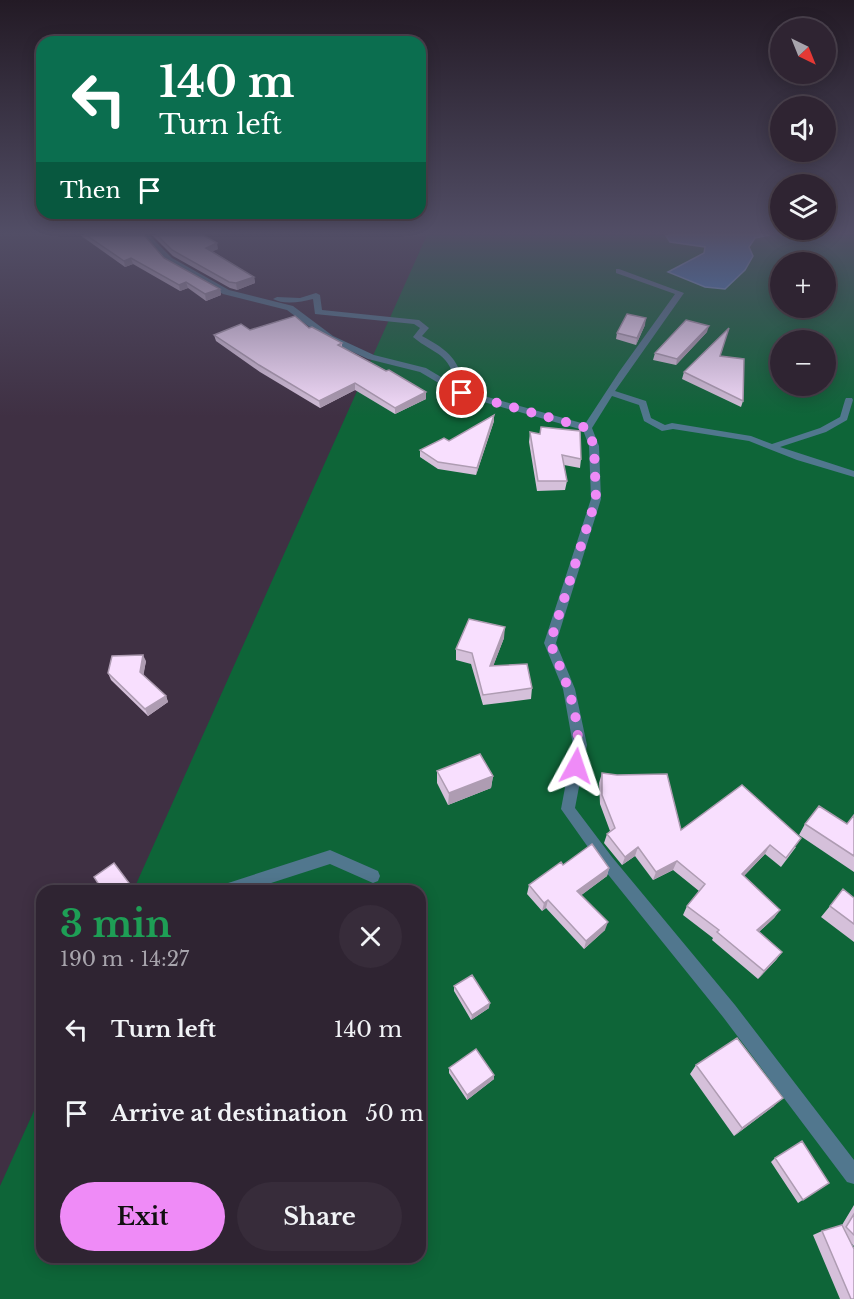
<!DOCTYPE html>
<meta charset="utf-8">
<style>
:root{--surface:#2f2432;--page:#372c3a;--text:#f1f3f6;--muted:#a7a4ac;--line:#4a414d;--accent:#ef8bf7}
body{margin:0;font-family:"Libre Baskerville",serif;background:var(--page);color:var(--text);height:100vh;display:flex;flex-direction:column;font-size:22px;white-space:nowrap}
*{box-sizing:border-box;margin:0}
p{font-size:20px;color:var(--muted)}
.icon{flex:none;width:33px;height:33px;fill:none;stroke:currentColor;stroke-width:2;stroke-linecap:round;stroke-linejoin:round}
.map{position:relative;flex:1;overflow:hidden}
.details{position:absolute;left:36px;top:885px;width:390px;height:378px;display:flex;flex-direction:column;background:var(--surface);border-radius:18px;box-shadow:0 3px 15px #0003,0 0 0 2px var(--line)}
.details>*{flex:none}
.banner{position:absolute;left:36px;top:36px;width:390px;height:183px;border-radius:18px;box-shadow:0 3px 15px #0003,0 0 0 2px var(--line);background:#0b6e4f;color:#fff;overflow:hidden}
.needle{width:39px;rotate:137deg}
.controls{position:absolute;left:770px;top:18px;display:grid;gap:12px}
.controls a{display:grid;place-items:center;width:66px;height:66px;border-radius:50%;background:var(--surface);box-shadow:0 3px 15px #0003,0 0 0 2px var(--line);font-size:30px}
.pin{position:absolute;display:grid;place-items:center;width:51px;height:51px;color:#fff;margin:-26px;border:3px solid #fff;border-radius:50%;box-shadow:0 2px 6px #0007}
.me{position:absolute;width:66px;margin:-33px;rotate:5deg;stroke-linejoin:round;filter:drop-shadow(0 0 4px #0008)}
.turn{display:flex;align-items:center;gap:21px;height:126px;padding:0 24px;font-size:27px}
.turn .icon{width:78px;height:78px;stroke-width:2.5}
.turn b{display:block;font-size:42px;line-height:51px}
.then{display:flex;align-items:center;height:57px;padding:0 24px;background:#0003;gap:12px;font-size:22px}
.round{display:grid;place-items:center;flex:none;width:63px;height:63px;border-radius:32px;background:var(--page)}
.head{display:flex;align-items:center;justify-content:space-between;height:102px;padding:0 24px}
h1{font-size:36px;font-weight:700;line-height:45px;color:#1e9e55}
.action{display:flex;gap:12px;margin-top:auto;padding:12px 24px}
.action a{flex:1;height:69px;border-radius:36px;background:var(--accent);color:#111;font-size:24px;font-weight:700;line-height:69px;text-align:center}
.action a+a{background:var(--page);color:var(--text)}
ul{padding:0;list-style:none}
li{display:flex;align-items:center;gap:18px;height:84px;padding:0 24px}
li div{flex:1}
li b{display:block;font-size:22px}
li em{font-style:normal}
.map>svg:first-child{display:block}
</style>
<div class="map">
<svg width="854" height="1299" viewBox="0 0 854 1299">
<rect width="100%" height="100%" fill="#3f3043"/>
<!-- green -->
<path fill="#0e6538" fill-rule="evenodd" d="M 427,235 L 854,235 L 854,1299 L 0,1299 L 0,1186 L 42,1093 L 42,1257 L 420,1257 L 420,891 L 133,891 ZM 780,262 L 825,262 L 825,308 L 780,308 ZM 780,340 L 825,340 L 825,386 L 780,386 Z"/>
<!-- water -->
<path fill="#4688cc" stroke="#77a3d6" stroke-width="1.5" d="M 670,235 L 770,235 L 755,238 L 749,247 L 753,256 L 745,270 L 725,289 L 705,287 L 668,272 L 704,253 L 705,247 L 670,242 L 666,236 Z"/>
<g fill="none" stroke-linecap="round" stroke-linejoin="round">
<!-- minor -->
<path fill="#51778e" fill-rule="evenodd" d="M 142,235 L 149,235 L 172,258 L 229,290 L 293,306 L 333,336 L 374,355 L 426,368 L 456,386 C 449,351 436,356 413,337 L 420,328 L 414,324 L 315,314 L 313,299 C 301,302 284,305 273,299 L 277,297 L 300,298 L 316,293 L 320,295 L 322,310 L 419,320 L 429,328 L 422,336 C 450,351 459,360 466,391 L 585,424 L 619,372 L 675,294 L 616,273 L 616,269 L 619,269 L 684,293 L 615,391 L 646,401 L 651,418 L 665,425 L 672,423 L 751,436 L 772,444 L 820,428 L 840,417 L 845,400 L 846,398 L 852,398 L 853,400 L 847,420 L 826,432 L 780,447 L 854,471 L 854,477 L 797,460 L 749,441 L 673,429 L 662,431 L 644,421 L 639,405 L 612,396 L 592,428 L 599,446 L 601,499 L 556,643 L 575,689 L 587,745 L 575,808 L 612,857 L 735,1005 L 854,1160 L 854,1184 L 847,1182 L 723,1017 L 602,867 L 561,809 L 573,745 L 563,689 L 544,643 L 591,499 L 589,446 L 583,430 L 459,395 L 420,372 L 368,359 L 327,340 L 287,310 L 223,294 L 166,262 Z
M 330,850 L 378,871 L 380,876 L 378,881 L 373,883 L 330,864 L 246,891 L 218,891 L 220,886 L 225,884 Z"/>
</g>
<!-- wall -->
<path fill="#d5c0da" d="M 80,235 L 144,235 L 164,258 L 220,289 L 221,295 L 206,301 L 188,288 L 180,291 L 133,264 L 125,267 Z
M 152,235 L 203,235 L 218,249 L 212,251 L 254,277 L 255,283 L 237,290 L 230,288 L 173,256 Z
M 645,325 L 636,345 L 616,339 L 617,333 Z
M 309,328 L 342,343 L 342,347 L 426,392 L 426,399 L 395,414 L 355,390 L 320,408 L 260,372 L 216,341 L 214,335 L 250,330 Z
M 707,332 L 676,365 L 653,360 L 655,353 Z
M 720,356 L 743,401 L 741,407 L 682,379 L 684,372 Z
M 494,415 L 494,421 L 476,475 L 438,469 L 420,457 L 420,450 L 449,441 Z
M 530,432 L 581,459 L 580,468 L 564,465 L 567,481 L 565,490 L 537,491 L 529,442 Z
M 504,638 L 493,666 L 532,688 L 531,699 L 483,705 L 471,664 L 456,660 L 456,649 Z
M 146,661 L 143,675 L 166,696 L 168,702 L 148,716 L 111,680 L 108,673 Z
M 437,771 L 493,776 L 491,788 L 448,805 L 437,783 Z
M 602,773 L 681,830 L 796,847 L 781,867 L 765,854 L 744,876 L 780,910 L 774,918 L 759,932 L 782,952 L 776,960 L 758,979 L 712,940 L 713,938 L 683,915 L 687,906 L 699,891 L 673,870 L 653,880 L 635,856 L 622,865 L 604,843 L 607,834 L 610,831 L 600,804 L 599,783 Z
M 854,815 L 854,872 L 799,835 L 805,824 L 847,824 Z
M 563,865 L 609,868 L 607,876 L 581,895 L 605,930 L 584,949 L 546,908 L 542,911 L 527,894 L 529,885 Z
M 854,898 L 854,942 L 821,917 L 830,906 Z
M 454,986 L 489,1008 L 471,1020 L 454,991 Z
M 696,1065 L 774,1106 L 734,1136 L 690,1074 Z
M 449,1068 L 494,1079 L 467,1100 L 449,1073 Z
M 775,1158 L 829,1183 L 798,1203 L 771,1162 Z
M 854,1205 L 854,1246 L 851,1243 L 854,1299 L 840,1299 L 813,1235 L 822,1231 L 842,1225 Z"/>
<!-- shaded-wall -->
<path fill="#ae9cb2" d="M 217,243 L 218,249 L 207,254 L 206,248 Z
M 131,258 L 133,264 L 125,267 L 124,261 Z
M 254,277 L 255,283 L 237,290 L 236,283 Z
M 186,282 L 188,288 L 180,291 L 179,285 Z
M 220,289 L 221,295 L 206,301 L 205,294 Z
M 646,318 L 645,325 L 636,345 L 637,338 Z
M 709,326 L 707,332 L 676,365 L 677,359 Z
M 355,383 L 355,390 L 320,408 L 319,401 Z
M 426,392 L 426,399 L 395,414 L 395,408 Z
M 494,415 L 494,421 L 476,475 L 477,468 Z
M 505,627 L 504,638 L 489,677 L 490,666 Z
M 143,655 L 146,661 L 143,678 L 140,672 Z
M 166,696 L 168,702 L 148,716 L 145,709 Z
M 493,776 L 491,788 L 448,805 L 449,793 Z
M 770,845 L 765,854 L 737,883 L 742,874 Z
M 638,847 L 635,856 L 622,865 L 625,857 Z
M 677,861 L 673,870 L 653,880 L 656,872 Z
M 609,868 L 607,876 L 575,900 L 577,891 Z
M 129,883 L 132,889 L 129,891 L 117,891 Z
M 548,900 L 546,908 L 542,911 L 544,903 Z
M 780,910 L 774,918 L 752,938 L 757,930 Z
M 608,922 L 605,930 L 584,949 L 586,941 Z
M 782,952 L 776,960 L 758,979 L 764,971 Z
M 490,1003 L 489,1008 L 471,1020 L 472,1015 Z
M 494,1075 L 494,1079 L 467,1100 L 467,1095 Z
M 783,1098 L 774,1106 L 734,1136 L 742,1128 Z"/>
<!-- building -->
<path fill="#f8dffe" stroke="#ae9cb2" stroke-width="1.5" d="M 86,235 L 144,235 L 164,258 L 220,289 L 205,294 L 186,282 L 179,285 L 131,258 L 124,261 Z
M 157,235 L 203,235 L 217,243 L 206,248 L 254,277 L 236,283 L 229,282 L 172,250 Z
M 627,314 L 646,318 L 637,338 L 617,333 Z
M 295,316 L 309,328 L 312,327 L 342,343 L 338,345 L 386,371 L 389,370 L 426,392 L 395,408 L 355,383 L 319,401 L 259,365 L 214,335 L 241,324 L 250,330 Z
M 686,320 L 709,326 L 677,359 L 655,353 Z
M 729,328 L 720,356 L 744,359 L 743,401 L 684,372 Z
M 494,415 L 477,468 L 438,462 L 420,450 L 444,438 L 449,441 Z
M 541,427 L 580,431 L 581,459 L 562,455 L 567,481 L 538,481 L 530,432 L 540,434 Z
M 469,619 L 505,627 L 490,666 L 527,664 L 532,688 L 483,695 L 472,653 L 456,649 Z
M 143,655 L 140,672 L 166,696 L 145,709 L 108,673 L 112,656 Z
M 480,754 L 493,776 L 449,793 L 437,771 Z
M 602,773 L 617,775 L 667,774 L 681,830 L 742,785 L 801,838 L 786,858 L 770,845 L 742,874 L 780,910 L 757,930 L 782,952 L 764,971 L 717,932 L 719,930 L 687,906 L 705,884 L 677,861 L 656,872 L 638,847 L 625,857 L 607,834 L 615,828 L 602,795 Z
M 819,806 L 847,824 L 854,815 L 854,856 L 805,824 Z
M 592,844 L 609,868 L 577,891 L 608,922 L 586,941 L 548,900 L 544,903 L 529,885 L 561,862 L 563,865 Z
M 114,863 L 129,883 L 117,891 L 103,891 L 94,877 Z
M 340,888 L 340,891 L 312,891 L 312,890 Z
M 843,889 L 854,898 L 854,924 L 830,906 Z
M 472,975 L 490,1003 L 472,1015 L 454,986 Z
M 737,1038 L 783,1098 L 742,1128 L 696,1065 Z
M 476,1049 L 494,1075 L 467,1095 L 449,1068 Z
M 802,1141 L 829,1183 L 803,1200 L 775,1158 Z
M 854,1214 L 854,1235 L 846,1227 Z
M 842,1225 L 854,1249 L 854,1299 L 851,1299 L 822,1231 Z"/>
<!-- sky -->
<linearGradient id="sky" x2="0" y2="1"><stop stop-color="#231a25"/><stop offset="0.56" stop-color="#524e66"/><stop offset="1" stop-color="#524e66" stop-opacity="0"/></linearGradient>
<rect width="854" height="417" fill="url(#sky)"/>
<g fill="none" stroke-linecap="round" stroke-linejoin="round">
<!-- route -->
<path stroke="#ef8bf7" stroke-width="10" stroke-dasharray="0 18" d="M 462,393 L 587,428 L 594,446 L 596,499 L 550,643 C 567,682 584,724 576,766"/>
</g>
</svg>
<div class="controls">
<a><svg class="needle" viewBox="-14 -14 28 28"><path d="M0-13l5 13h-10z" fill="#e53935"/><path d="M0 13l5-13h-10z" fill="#a7a4ac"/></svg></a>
<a><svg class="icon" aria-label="sound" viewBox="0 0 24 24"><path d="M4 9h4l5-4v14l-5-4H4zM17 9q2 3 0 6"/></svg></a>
<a><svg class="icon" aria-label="layers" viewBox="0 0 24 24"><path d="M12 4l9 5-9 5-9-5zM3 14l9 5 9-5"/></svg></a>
<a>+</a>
<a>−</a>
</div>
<div class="pin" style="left:462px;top:393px;background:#d93025"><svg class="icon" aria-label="arrive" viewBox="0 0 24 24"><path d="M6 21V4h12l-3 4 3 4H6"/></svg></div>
<svg class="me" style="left:576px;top:766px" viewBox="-20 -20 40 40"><path d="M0-17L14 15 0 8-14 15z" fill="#ef8bf7" stroke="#fff" stroke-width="4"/></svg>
<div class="banner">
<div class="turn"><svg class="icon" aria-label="left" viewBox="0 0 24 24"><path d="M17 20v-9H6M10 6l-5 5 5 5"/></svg><div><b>140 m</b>Turn left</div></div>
<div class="then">Then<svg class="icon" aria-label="arrive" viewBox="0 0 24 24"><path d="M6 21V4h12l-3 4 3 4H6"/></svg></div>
</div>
<section class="details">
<div class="head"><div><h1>3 min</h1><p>190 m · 14:27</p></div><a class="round"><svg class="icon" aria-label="close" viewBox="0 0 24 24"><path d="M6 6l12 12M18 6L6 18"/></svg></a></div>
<ul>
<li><svg class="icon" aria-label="left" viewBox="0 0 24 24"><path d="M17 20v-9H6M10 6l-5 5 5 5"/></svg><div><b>Turn left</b></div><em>140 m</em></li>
<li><svg class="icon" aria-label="arrive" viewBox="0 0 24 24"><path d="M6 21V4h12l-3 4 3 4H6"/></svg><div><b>Arrive at destination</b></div><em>50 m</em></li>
</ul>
<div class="action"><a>Exit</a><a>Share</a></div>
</section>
</div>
